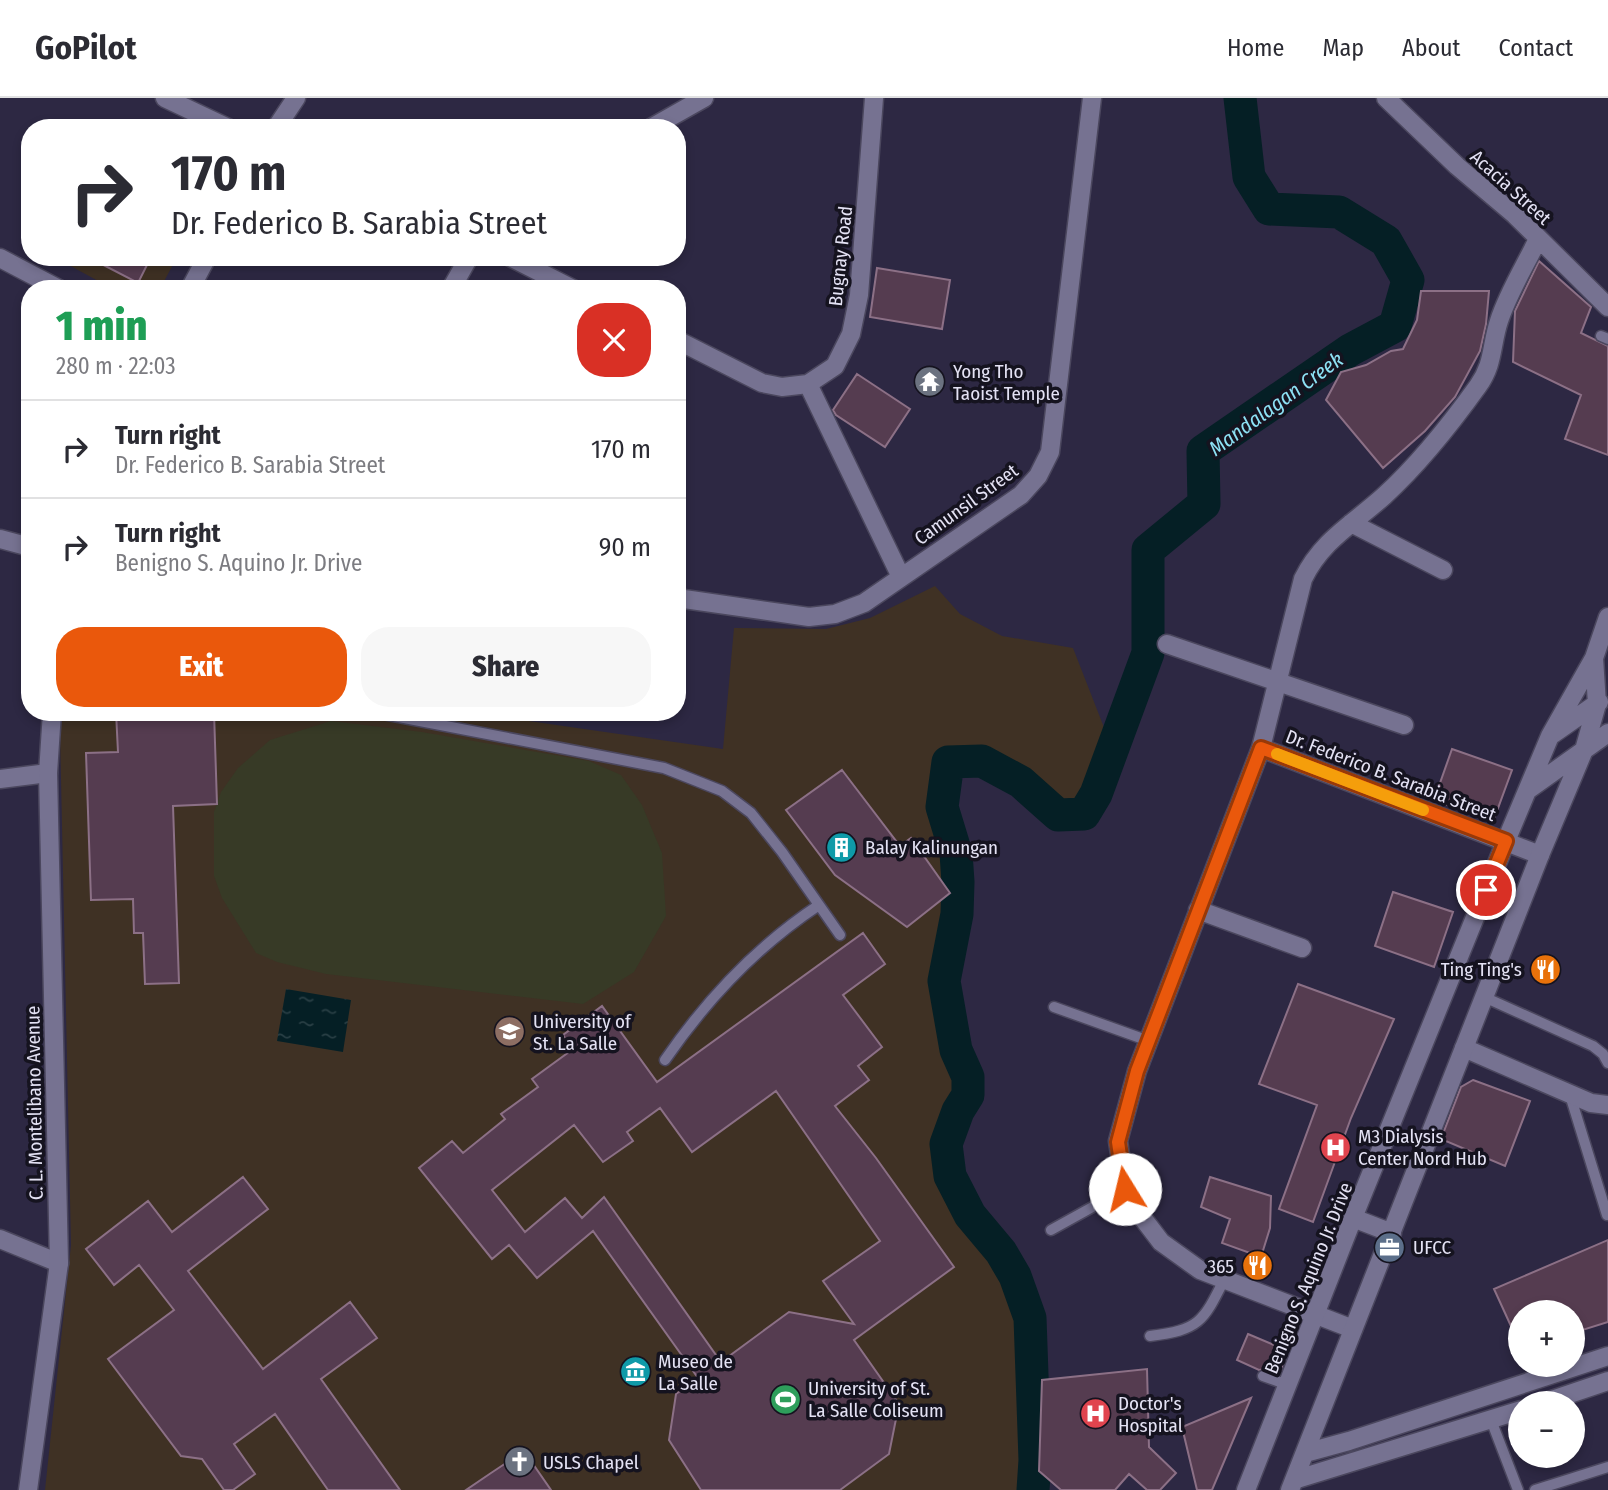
<!DOCTYPE html>
<meta charset="utf-8">
<style>
:root{--surface:#fff;--page:#f7f7f7;--text:#2b2b33;--muted:#7c7c81;--line:#e1e1e2;--accent:#ea580c}
body{margin:0;font-family:"Fira Sans Condensed",sans-serif;background:var(--page);color:var(--text);height:100vh;display:flex;flex-direction:column;font-size:26px;white-space:nowrap}
*{box-sizing:border-box;margin:0}
p{font-size:23px;color:var(--muted)}
.icon{flex:none;width:38px;height:38px;fill:none;stroke:currentColor;stroke-width:2;stroke-linecap:round;stroke-linejoin:round}
.map{position:relative;flex:1;overflow:hidden}
.panel{position:absolute;left:21px;top:182px;width:665px;height:441px;display:flex;flex-direction:column;background:var(--surface);border-radius:28px;box-shadow:0 4px 10px #0003}
.panel>*{flex:none}
.top-card{position:absolute;left:21px;top:21px;width:665px;height:147px;border-radius:28px;box-shadow:0 4px 10px #0003;background:#fff;color:var(--text);overflow:hidden}
.buttons{position:absolute;left:1508px;top:1202px;display:grid;gap:14px}
.buttons a{display:grid;place-items:center;width:77px;height:77px;border-radius:50%;background:var(--surface);box-shadow:0 4px 10px #0003;font-size:35px}
.pin{position:absolute;display:grid;place-items:center;width:60px;height:60px;color:#fff;margin:-30px;border:4px solid #fff;border-radius:50%;box-shadow:0 2px 7px #0007}
.me{position:absolute;width:77px;margin:-38px;rotate:351deg;stroke-linejoin:round;filter:drop-shadow(0 0 5px #0008)}
.turn{display:flex;align-items:center;gap:24px;height:147px;padding:0 35px;font-size:32px}
.turn .icon{width:91px;height:91px;stroke-width:2.5}
.turn b{display:block;font-size:49px;line-height:60px}
.round{display:grid;place-items:center;flex:none;width:74px;height:74px;border-radius:28px;background:var(--page)}
.overview{display:flex;align-items:center;justify-content:space-between;height:119px;padding:0 35px}
h1{font-size:42px;font-weight:800;line-height:52px;color:#1e9e55}
.cta{display:flex;gap:14px;margin-top:auto;padding:14px 35px}
.cta a{flex:1;height:80px;border-radius:28px;background:var(--accent);color:#fff;font-size:28px;font-weight:800;line-height:80px;text-align:center}
.cta a+a{background:var(--page);color:var(--text)}
ul{padding:0;list-style:none}
li{display:flex;align-items:center;gap:21px;height:98px;padding:0 35px;border-top:2px solid var(--line)}
li div{flex:1}
li b{display:block;font-size:26px}
li em{font-style:normal}
header{display:flex;align-items:center;gap:42px;box-sizing:border-box;height:98px;padding:0 35px;background:var(--surface);border-bottom:2px solid var(--line)}
header strong{font-size:33px}
nav{display:flex;gap:38px;margin-inline-start:auto;font-size:24px}
.map>svg:first-child{display:block}
</style>
<header>
<strong>GoPilot</strong>
<nav><a>Home</a><a>Map</a><a>About</a><a>Contact</a></nav>
</header>
<div class="map">
<svg width="1608" height="1392" viewBox="0 0 1608 1392">
<defs>
<pattern id="water-ripples" width="26" height="14" patternUnits="userSpaceOnUse" patternTransform="scale(1.75)"><rect width="26" height="14" fill="#051f25"/><path d="M2 4q2-2 4 0t4 0M15 11q2-2 4 0t4 0" fill="none" stroke="#293f45"/></pattern>
</defs>
<rect width="100%" height="100%" fill="#2d2843"/>
<!-- education -->
<path fill="#3f3124" d="M 54,159 L 177,159 L 160,191 L 113,191 Z
M 935,488 L 960,516 L 1002,538 L 1073,550 L 1112,650 L 1096,696 L 1084,716 L 1058,717 L 1021,684 L 982,663 L 948,664 L 942,709 L 956,755 L 958,784 L 957,816 L 945,883 L 956,952 L 968,979 L 968,997 L 958,1013 L 946,1046 L 950,1078 L 970,1117 L 1001,1154 L 1015,1178 L 1030,1220 L 1035,1362 L 1033,1392 L 45,1392 L 71,1147 L 60,635 L 63,614 L 467,614 L 723,651 L 734,530 L 826,531 L 870,520 Z"/>
<!-- pitch -->
<path fill="#373a26" d="M 331,623 L 422,634 L 589,663 L 621,677 L 642,707 L 662,755 L 666,818 L 634,874 L 583,906 L 326,876 L 277,864 L 256,855 L 222,800 L 214,778 L 214,714 L 221,694 L 238,670 L 270,642 Z"/>
<!-- water -->
<path fill="url(#water-ripples)" d="M 286,891 L 351,902 L 343,954 L 277,943 Z"/>
<g fill="none" stroke-linecap="round" stroke-linejoin="round">
<!-- river -->
<path stroke="#051f25" stroke-width="33" d="M 1033,1392 L 1035,1362 L 1030,1220 L 1015,1178 L 1001,1154 L 970,1117 L 950,1078 L 946,1046 L 958,1013 L 968,997 L 968,979 L 956,952 L 944,883 L 957,816 L 958,784 L 956,755 L 942,709 L 948,664 L 982,663 L 1021,684 L 1058,717 L 1084,716 L 1096,696 L 1148,555 L 1148,452 L 1204,406 L 1203,353 L 1350,252 L 1395,228 L 1408,182 L 1386,143 L 1339,114 L 1269,111 L 1249,79 L 1240,0"/>
</g>
<!-- building -->
<path fill="#553c50" stroke="#8c7086" stroke-width="2" fill-rule="evenodd" d="M 88,159 L 151,159 L 138,185 Z
M 1539,163 L 1591,209 L 1581,235 L 1608,248 L 1608,357 L 1565,341 L 1581,297 L 1513,264 L 1515,213 Z
M 877,170 L 950,182 L 942,231 L 870,219 Z
M 1421,193 L 1489,193 L 1486,226 L 1480,253 L 1455,299 L 1425,333 L 1383,370 L 1326,302 L 1341,274 L 1366,267 L 1391,253 L 1403,251 L 1417,222 Z
M 857,276 L 910,311 L 885,349 L 836,317 L 833,312 Z
M 116,614 L 214,614 L 217,706 L 173,708 L 179,885 L 145,886 L 143,835 L 134,835 L 133,801 L 91,802 L 86,655 L 118,654 Z
M 1452,651 L 1512,672 L 1494,721 L 1488,722 L 1434,702 Z
M 842,672 L 900,748 L 911,740 L 950,795 L 907,829 L 835,777 L 786,712 Z
M 1393,794 L 1453,814 L 1434,869 L 1375,848 Z
M 863,835 L 885,866 L 843,897 L 882,949 L 858,968 L 869,982 L 835,1008 L 876,1060 L 954,1169 L 854,1242 L 899,1306 L 889,1356 L 840,1392 L 701,1392 L 669,1342 L 676,1296 L 698,1280 L 593,1133 L 537,1180 L 509,1147 L 492,1161 L 419,1070 L 452,1043 L 463,1055 L 505,1021 L 501,1016 L 538,989 L 532,981 L 573,951 L 563,937 L 602,908 L 657,984 ZM 776,993 L 880,1143 L 823,1183 L 854,1226 L 789,1214 L 721,1264 L 604,1099 L 582,1120 L 565,1100 L 525,1134 L 492,1092 L 574,1027 L 603,1064 L 633,1043 L 627,1034 L 660,1010 L 692,1054 Z
M 1298,886 L 1394,921 L 1351,1020 L 1313,1124 L 1279,1111 L 1317,1007 L 1259,986 Z
M 1473,982 L 1530,1003 L 1505,1068 L 1441,1041 L 1461,989 Z
M 243,1079 L 268,1111 L 188,1173 L 263,1271 L 350,1204 L 377,1240 L 321,1281 L 400,1392 L 328,1392 L 275,1316 L 234,1346 L 255,1376 L 233,1392 L 224,1392 L 202,1361 L 181,1358 L 108,1261 L 174,1212 L 139,1167 L 114,1187 L 86,1151 L 148,1103 L 172,1134 Z
M 1210,1079 L 1271,1098 L 1270,1130 L 1261,1159 L 1222,1145 L 1230,1121 L 1201,1109 Z
M 1608,1142 L 1608,1224 L 1573,1235 L 1573,1214 L 1521,1214 L 1521,1250 L 1494,1191 Z
M 1248,1236 L 1288,1253 L 1279,1276 L 1265,1271 L 1259,1272 L 1237,1262 Z
M 1147,1271 L 1149,1349 L 1176,1375 L 1160,1392 L 1147,1392 L 1129,1376 L 1115,1392 L 1061,1392 L 1039,1373 L 1042,1282 Z
M 1251,1300 L 1212,1392 L 1197,1392 L 1182,1329 Z
M 524,1353 L 551,1392 L 466,1392 L 491,1375 Z"/>
<g fill="none" stroke-linecap="round" stroke-linejoin="round">
<defs>
<path id="service" d="M 1601,238 L 1608,241
M 373,614 L 664,670 L 722,693 L 751,715 L 782,754 L 840,837
M 1484,899 L 1593,948 L 1603,956 L 1608,965
M 1054,909 L 1149,943
M 665,962 C 707,901 757,848 819,807
M 1570,997 L 1607,1117
M 1051,1132 L 1125,1091
M 1150,1238 C 1199,1232 1203,1224 1224,1182
M 1263,1278 L 1288,1287
M 1491,1322 L 1518,1392
M 1535,1392 L 1608,1369"/>
<path id="minor" d="M 165,0 L 228,30
M 1386,0 L 1457,68 L 1515,117 L 1608,209
M 651,30 L 704,0
M 510,159 L 573,191
M 451,191 L 469,159
M 677,242 L 762,285 L 782,289 L 808,286 L 835,268 L 851,236 L 859,197 L 874,0
M 808,286 L 901,479
M 1351,425 L 1443,472
M 0,441 L 30,449
M 677,500 L 809,519 L 835,516 L 864,505 L 1021,397 L 1038,378 L 1050,354 L 1092,0
M 1167,546 L 1404,627
M 1261,650 L 1540,757
M 0,681 L 48,675
M 1198,812 L 1302,850
M 1464,950 L 1591,1005 L 1608,1007
M 0,1141 L 59,1165
M 1353,1231 L 1200,1172 L 1161,1144 L 1132,1106 L 1125,1091 L 1118,1043 L 1137,973 L 1261,650 L 1303,481 C 1322,442 1353,426 1384,398 C 1419,366 1450,327 1478,288 C 1494,266 1491,247 1499,223 C 1508,195 1525,168 1538,141"/>
<path id="tertiary" d="M 276,30 L 296,0
M 0,160 L 59,191
M 190,191 L 207,159
M 28,1392 L 59,1165 L 48,675 L 52,614"/>
<path id="secondary" d="M 1553,636 L 1599,604
M 1528,692 L 1608,635
M 1353,1120 L 1392,1135
M 1540,1306 L 1608,1283
M 1305,1355 L 1349,1343 L 1608,1258
M 1294,1382 L 1521,1312
M 1246,1392 L 1353,1120 L 1506,743 L 1550,638 L 1594,560 L 1608,519
M 1290,1392 L 1540,757 L 1584,652 L 1597,606 L 1594,560"/>
</defs>
<!-- service casing -->
<use href="#service" stroke="#4b475e" stroke-width="13"/>
<!-- minor casing -->
<use href="#minor" stroke="#4b475e" stroke-width="21"/>
<!-- tertiary casing -->
<use href="#tertiary" stroke="#4b475e" stroke-width="21"/>
<!-- secondary casing -->
<use href="#secondary" stroke="#4b475e" stroke-width="21"/>
<!-- service -->
<use href="#service" stroke="#767291" stroke-width="10"/>
<!-- minor -->
<use href="#minor" stroke="#767291" stroke-width="18"/>
<!-- tertiary -->
<use href="#tertiary" stroke="#767291" stroke-width="18"/>
<!-- secondary -->
<use href="#secondary" stroke="#767291" stroke-width="18"/>
</g>
<g fill="none" stroke-linecap="round" stroke-linejoin="round">
<defs>
<path id="route" d="M 1125,1091 L 1118,1044 L 1137,973 L 1261,650 L 1506,743 L 1486,792"/>
</defs>
<!-- route casing -->
<use href="#route" stroke="#983908" stroke-width="18"/>
<!-- route -->
<use href="#route" stroke="#ea580c" stroke-width="12"/>
<!-- slow -->
<path stroke="#f59e0b" stroke-width="12" d="M 1277,656 L 1423,712"/>
</g>
<!-- icons -->
<defs>
<symbol id="temple-disc" viewBox="-11 -11 22 22"><circle r="9.5" fill="#6b7280" stroke="#15131f"/><path d="M0-6L5-2H3V0L6.5 2.5H4V6H1.5V3h-3V6H-4V2.5H-6.5L-3 0V-2H-5Z" fill="#fff"/></symbol>
<symbol id="building-disc" viewBox="-11 -11 22 22"><circle r="9.5" fill="#0f9aa8" stroke="#15131f"/><path d="M-4-6H4V6H1V3H-1V6H-4ZM-2.5-4.3h1.7v1.8h-1.7ZM.8-4.3h1.7v1.8H.8ZM-2.5-1h1.7V.8h-1.7ZM.8-1h1.7V.8H.8Z" fill="#fff"/></symbol>
<symbol id="restaurant-disc" viewBox="-11 -11 22 22"><circle r="9.5" fill="#e8710a" stroke="#15131f"/><path d="M-5-6h1v4h1v-4h1v4h1v-4h1v5L-1.5 .5V6h-2V.5L-5-1ZM5-6V6H3V1.5H1.5Q1.5-4 5-6Z" fill="#fff"/></symbol>
<symbol id="university-disc" viewBox="-11 -11 22 22"><circle r="9.5" fill="#8d6e63" stroke="#15131f"/><path d="M0-5L7-2L0 1L-7-2ZM-4 1L0 2.5L4 1V4Q0 6-4 4Z" fill="#fff"/></symbol>
<symbol id="hospital-disc" viewBox="-11 -11 22 22"><circle r="9.5" fill="#e0444e" stroke="#15131f"/><path d="M-5-5h3v3.5h4V-5h3V5h-3V1.5h-4V5h-3Z" fill="#fff"/></symbol>
<symbol id="office-disc" viewBox="-11 -11 22 22"><circle r="9.5" fill="#5c6f8a" stroke="#15131f"/><path d="M-6-3h4V-5.5h4V-3h4V5H-6ZM-1-4.5V-3h2v-1.5ZM-6 0V1H6V0Z" fill="#fff"/></symbol>
<symbol id="museum-disc" viewBox="-11 -11 22 22"><circle r="9.5" fill="#0f9aa8" stroke="#15131f"/><path d="M0-6L6-3V-2H-6V-3ZM-5-1h2V3h-2ZM-1-1h2V3h-2ZM3-1h2V3H3ZM-6 4H6V6H-6Z" fill="#fff"/></symbol>
<symbol id="stadium-disc" viewBox="-11 -11 22 22"><circle r="9.5" fill="#2e9e5b" stroke="#15131f"/><path d="M0-5a6.5 5 0 1 0 0 10a6.5 5 0 1 0 0-10ZM-3.5-1.8h7v3.6h-7Z" fill="#fff"/></symbol>
<symbol id="church-disc" viewBox="-11 -11 22 22"><circle r="9.5" fill="#6b7280" stroke="#15131f"/><path d="M-1.2-6h2.4v3.5h3.3v2.4h-3.3V6h-2.4V-.1h-3.3v-2.4h3.3Z" fill="#fff"/></symbol>
</defs>
<g fill-rule="evenodd">
<use href="#temple-disc" x="912" y="266" width="35" height="35"/>
<use href="#building-disc" x="824" y="732" width="35" height="35"/>
<use href="#restaurant-disc" x="1528" y="854" width="35" height="35"/>
<use href="#university-disc" x="492" y="916" width="35" height="35"/>
<use href="#hospital-disc" x="1318" y="1032" width="35" height="35"/>
<use href="#office-disc" x="1372" y="1132" width="35" height="35"/>
<use href="#restaurant-disc" x="1240" y="1150" width="35" height="35"/>
<use href="#museum-disc" x="618" y="1256" width="35" height="35"/>
<use href="#stadium-disc" x="768" y="1284" width="35" height="35"/>
<use href="#hospital-disc" x="1078" y="1298" width="35" height="35"/>
<use href="#church-disc" x="502" y="1346" width="35" height="35"/>
</g>
<g text-anchor="middle" stroke-width="7" stroke-linejoin="round" paint-order="stroke">
<!-- street labels -->
<g font-size="19" fill="#e4e2f4" stroke="#15131f">
<text transform="translate(1511 89) rotate(42)" y="7">Acacia Street</text>
<text transform="translate(840 158) rotate(-84)" y="7">Bugnay Road</text>
<text transform="translate(966 406) rotate(-36)" y="7">Camunsil Street</text>
<text transform="translate(1391 677) rotate(21)" y="7">Dr. Federico B. Sarabia Street</text>
<text transform="translate(34 1005) rotate(-91)" y="7">C. L. Montelibano Avenue</text>
<text transform="translate(1308 1180) rotate(-68)" y="7">Benigno S. Aquino Jr. Drive</text>
</g>
<!-- poi labels -->
<g font-size="19" fill="#e4e2f4" stroke="#15131f" text-anchor="start">
<text x="953" y="280">Yong Tho<tspan x="953" dy="22">Taoist Temple</tspan></text>
<text x="865" y="756">Balay Kalinungan</text>
<text x="1522" y="878" text-anchor="end">Ting Ting's</text>
<text x="533" y="930">University of<tspan x="533" dy="22">St. La Salle</tspan></text>
<text x="1358" y="1045">M3 Dialysis<tspan x="1358" dy="22">Center Nord Hub</tspan></text>
<text x="1413" y="1156">UFCC</text>
<text x="1234" y="1175" text-anchor="end">365</text>
<text x="658" y="1270">Museo de<tspan x="658" dy="22">La Salle</tspan></text>
<text x="808" y="1297">University of St.<tspan x="808" dy="22">La Salle Coliseum</tspan></text>
<text x="1118" y="1312">Doctor's<tspan x="1118" dy="22">Hospital</tspan></text>
<text x="543" y="1371">USLS Chapel</text>
</g>
<!-- water labels -->
<g font-size="21" font-style="italic" fill="#8de1f4" stroke="#15131f">
<text transform="translate(1276 306) rotate(-36)" y="7">Mandalagan Creek</text>
</g>
</g>
</svg>
<div class="buttons">
<a>+</a>
<a>−</a>
</div>
<div class="pin" style="left:1486px;top:792px;background:#d93025"><svg class="icon" aria-label="arrive" viewBox="0 0 24 24"><path d="M6 21V4h12l-3 4 3 4H6"/></svg></div>
<svg class="me" style="left:1125px;top:1091px" viewBox="-20 -20 40 40"><circle r="19" fill="#fff"/><path d="M0-13L10 11 0 6-10 11z" fill="#ea580c"/></svg>
<div class="top-card">
<div class="turn"><svg class="icon" aria-label="right" viewBox="0 0 24 24"><path d="M7 20v-9h11M14 6l5 5-5 5"/></svg><div><b>170 m</b>Dr. Federico B. Sarabia Street</div></div>
</div>
<section class="panel">
<div class="overview"><div><h1>1 min</h1><p>280 m · 22:03</p></div><a class="round" style="background:#d93025;color:#fff"><svg class="icon" aria-label="close" viewBox="0 0 24 24"><path d="M6 6l12 12M18 6L6 18"/></svg></a></div>
<ul>
<li><svg class="icon" aria-label="right" viewBox="0 0 24 24"><path d="M7 20v-9h11M14 6l5 5-5 5"/></svg><div><b>Turn right</b><p>Dr. Federico B. Sarabia Street</p></div><em>170 m</em></li>
<li><svg class="icon" aria-label="right" viewBox="0 0 24 24"><path d="M7 20v-9h11M14 6l5 5-5 5"/></svg><div><b>Turn right</b><p>Benigno S. Aquino Jr. Drive</p></div><em>90 m</em></li>
</ul>
<div class="cta"><a>Exit</a><a>Share</a></div>
</section>
</div>
